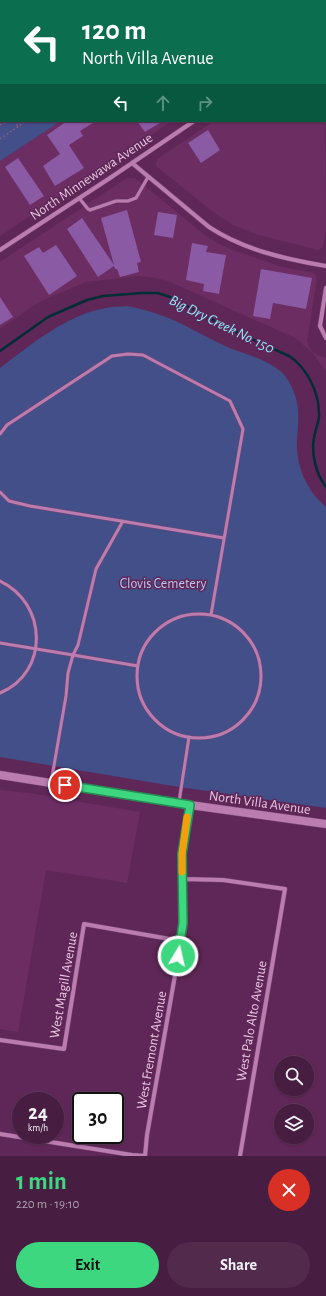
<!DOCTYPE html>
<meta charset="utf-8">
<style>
:root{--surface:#471d41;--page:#512a4c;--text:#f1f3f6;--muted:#b0a2b1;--line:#5f3b5a;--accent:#3cd77e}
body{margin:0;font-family:"Alegreya Sans",sans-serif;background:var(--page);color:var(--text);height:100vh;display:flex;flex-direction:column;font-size:15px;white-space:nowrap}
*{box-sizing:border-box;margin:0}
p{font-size:13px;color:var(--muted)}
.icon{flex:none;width:22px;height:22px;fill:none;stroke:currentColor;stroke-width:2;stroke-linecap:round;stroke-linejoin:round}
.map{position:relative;height:1156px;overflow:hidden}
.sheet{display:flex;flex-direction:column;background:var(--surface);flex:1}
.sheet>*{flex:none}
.top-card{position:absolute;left:0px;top:0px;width:326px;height:122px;box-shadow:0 1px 3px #0004,0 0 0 1px var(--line);background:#0b6e4f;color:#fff;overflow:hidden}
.controls{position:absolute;left:274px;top:1056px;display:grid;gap:8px}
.controls a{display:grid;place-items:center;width:40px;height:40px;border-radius:50%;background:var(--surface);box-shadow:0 1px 3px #0004,0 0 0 1px var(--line);font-size:20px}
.speed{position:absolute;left:12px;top:1092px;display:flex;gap:8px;font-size:20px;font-weight:700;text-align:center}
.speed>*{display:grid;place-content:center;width:52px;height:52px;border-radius:50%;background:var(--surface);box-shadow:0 1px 3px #0004,0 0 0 1px var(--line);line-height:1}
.speed small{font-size:10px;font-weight:400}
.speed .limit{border:2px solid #111;border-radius:6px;background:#fff;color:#111}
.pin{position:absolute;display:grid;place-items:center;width:34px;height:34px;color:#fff;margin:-17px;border:2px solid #fff;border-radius:50%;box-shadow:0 1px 4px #0007}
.me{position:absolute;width:44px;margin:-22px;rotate:9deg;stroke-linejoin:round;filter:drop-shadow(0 0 3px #0008)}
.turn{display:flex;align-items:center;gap:14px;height:84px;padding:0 16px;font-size:18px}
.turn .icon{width:52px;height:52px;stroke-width:2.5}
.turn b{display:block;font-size:28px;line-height:34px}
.lanes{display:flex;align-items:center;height:38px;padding:0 16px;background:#0003;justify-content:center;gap:20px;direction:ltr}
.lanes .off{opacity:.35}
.round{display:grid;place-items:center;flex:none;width:42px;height:42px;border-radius:21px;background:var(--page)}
.overview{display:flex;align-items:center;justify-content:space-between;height:68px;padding:0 16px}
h1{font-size:24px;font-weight:700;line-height:30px;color:var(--accent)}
.button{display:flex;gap:8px;margin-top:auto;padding:8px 16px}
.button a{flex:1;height:46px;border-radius:24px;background:var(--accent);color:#111;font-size:16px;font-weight:700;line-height:46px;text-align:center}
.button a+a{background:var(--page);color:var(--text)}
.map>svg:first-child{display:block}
</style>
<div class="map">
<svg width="326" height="1156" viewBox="0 0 326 1156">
<rect width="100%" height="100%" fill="#5f2757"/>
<!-- built -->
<path fill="#6c2d63" d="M 325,50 L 326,230 L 323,247 L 318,250 L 258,235 L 233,225 L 213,212 L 156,166 L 157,159 L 214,121 L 325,121 Z
M 61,121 L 172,121 L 0,236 L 0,161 Z
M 127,178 L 135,178 L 205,235 L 219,244 L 235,251 L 282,267 L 314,273 L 317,278 L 307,341 L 312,352 L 319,356 L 326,358 L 326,371 L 312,352 L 295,338 L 168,281 L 155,278 L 138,276 L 86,282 L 39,302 L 0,329 L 0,262 Z
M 0,790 L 29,793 L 140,812 L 127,883 L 46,870 L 18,1032 L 0,1029 Z"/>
<!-- green -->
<path fill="#434f88" d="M 0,116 L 1,121 L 61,121 L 0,161 Z
M 128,306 C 146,310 163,315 180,323 C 194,330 208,338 223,345 C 240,353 261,357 276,368 C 286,374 291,384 295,395 C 300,410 298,424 297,440 C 296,466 306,490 326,507 L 326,808 L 173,786 L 0,757 L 0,368 C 32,344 66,315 106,308 C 113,306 121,307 128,306 Z"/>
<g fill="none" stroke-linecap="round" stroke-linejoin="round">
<!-- stream -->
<path stroke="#002d36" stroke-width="2.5" d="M 0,351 L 48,317 L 87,300 L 103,296 L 142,293 L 158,293 L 170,297 L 232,330 L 289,356 C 308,368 320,395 319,417 C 318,424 315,431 314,438 C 311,454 316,474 326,487"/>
</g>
<!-- building -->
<path fill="#8a5aa4" d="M 67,121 L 96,121 L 80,131 L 83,136 L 69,145 L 84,168 L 55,186 L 43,166 L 60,154 L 47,135 Z
M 137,121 L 163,121 L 145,132 Z
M 208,130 L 220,150 L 201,163 L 188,143 Z
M 18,158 L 44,196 L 30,205 L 5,167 Z
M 127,210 L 141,262 L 137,263 L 139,272 L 120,277 L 117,269 L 115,269 L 114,266 L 98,277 L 67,229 L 82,218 L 114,265 L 101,218 Z
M 158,212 L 177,215 L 173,238 L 154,235 Z
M 192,243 L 208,246 L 206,252 L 226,255 L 219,294 L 203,291 L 204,284 L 186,280 Z
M 56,245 L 77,276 L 49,295 L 24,256 L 39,247 L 43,253 Z
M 261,269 L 312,278 L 306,309 L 273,303 L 270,319 L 253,316 Z
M 0,297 L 13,317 L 0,325 Z"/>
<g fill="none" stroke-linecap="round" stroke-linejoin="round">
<defs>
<path id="lane" d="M 52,0 L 54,1
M 61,1 L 66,0
M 79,198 L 88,209 L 90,210 L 116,201 L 128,201 L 136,198 L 148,177
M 0,434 L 7,425 L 112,356 L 128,354 L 143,355 L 230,401 L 243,429 L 211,615
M 0,492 L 9,501 L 30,506 L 224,538
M 123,521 L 96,569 L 78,645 L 73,655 L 138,666
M 0,581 C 47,603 50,672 0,693
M137 676a62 62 0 1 1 124 0a62 62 0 1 1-124 0Z
M 0,643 L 73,655 L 68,673 L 66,696 L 51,783
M 179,802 L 189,737"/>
<path id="street" d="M 30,1 L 32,0
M 0,9 L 1,9
M 325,32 L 326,33
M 132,163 L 209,227 C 244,250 285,259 326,266
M 0,250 L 110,178 L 194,121
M 326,288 L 320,326 L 326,338
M 182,879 L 223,880 L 285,889 L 240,1156
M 0,1040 L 64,1049 L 84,924 L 181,941
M 0,1134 L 132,1155 L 145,1156
M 145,1156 L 147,1135 L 181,941 L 183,923 L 182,854 L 190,805"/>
<path id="secondary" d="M 0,775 L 190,805 L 326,824"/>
</defs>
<!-- lane casing -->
<use href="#lane" stroke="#774771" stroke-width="4"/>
<!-- street casing -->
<use href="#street" stroke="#774771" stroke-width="5"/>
<!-- secondary casing -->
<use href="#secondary" stroke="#774771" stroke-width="9"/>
<!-- path -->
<path stroke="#8a5882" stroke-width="1.5" stroke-dasharray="2 2" stroke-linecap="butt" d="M 208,1 L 210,0
M 14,121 L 18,126
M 0,125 L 8,121
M 0,139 L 26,121"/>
<!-- lane -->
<use href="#lane" stroke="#bb7cb0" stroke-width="3"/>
<!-- street -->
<use href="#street" stroke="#bb7cb0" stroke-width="4"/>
<!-- secondary -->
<use href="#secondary" stroke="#bb7cb0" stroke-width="8"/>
</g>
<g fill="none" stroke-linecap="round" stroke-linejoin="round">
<defs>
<path id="route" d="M 65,785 L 190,805 L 182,854 L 183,923 L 178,956"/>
</defs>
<!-- route casing -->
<use href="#route" stroke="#278c52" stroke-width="10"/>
<!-- route -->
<use href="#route" stroke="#3cd77e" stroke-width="7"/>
<!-- slow -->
<path stroke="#f59e0b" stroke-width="7" d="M 182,872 L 182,854 L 187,817"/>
</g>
<g text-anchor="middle" stroke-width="3" stroke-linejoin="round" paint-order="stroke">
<!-- street labels -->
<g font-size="14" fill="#e8c6e1" stroke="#5f2757">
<text transform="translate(91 176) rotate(-34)" y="5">North Minnewawa Avenue</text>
<text transform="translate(260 802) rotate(8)" y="5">North Villa Avenue</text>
<text transform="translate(63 985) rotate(-80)" y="5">West Magill Avenue</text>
<text transform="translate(251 1021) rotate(-80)" y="5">West Palo Alto Avenue</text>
<text transform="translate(151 1050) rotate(-80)" y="5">West Fremont Avenue</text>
</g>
<!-- park labels -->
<g font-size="14" fill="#bbc7f1" stroke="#5f2757">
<text x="163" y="588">Clovis Cemetery</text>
</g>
<!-- water labels -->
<g font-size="15" font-style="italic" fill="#8ee9fd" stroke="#5f2757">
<text transform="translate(222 324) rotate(26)" y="5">Big Dry Creek No. 150</text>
</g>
</g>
</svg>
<div class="controls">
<a><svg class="icon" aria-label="search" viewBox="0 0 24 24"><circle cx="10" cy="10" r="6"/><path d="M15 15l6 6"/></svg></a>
<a><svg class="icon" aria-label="layers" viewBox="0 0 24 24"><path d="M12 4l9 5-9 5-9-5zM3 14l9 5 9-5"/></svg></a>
</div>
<div class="speed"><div>24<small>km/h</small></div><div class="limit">30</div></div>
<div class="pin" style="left:65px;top:785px;background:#d93025"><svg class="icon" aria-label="arrive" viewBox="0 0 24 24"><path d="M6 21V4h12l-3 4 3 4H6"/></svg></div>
<svg class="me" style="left:178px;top:956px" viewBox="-20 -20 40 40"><circle r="17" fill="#3cd77e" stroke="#fff" stroke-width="3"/><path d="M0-11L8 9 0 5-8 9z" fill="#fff"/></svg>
<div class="top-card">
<div class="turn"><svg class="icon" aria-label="left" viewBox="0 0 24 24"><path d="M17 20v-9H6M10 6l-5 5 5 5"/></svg><div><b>120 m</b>North Villa Avenue</div></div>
<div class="lanes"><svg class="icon" aria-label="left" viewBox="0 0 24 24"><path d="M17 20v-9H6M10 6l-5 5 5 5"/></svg><svg class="icon off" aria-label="ahead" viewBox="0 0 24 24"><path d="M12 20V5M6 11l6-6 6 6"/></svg><svg class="icon off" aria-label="right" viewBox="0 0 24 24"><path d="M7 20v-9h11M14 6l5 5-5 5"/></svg></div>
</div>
</div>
<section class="sheet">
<div class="overview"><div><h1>1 min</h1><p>220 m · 19:10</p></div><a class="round" style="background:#d93025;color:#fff"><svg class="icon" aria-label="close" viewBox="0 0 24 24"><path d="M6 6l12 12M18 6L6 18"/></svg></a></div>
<div class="button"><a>Exit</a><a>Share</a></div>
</section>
